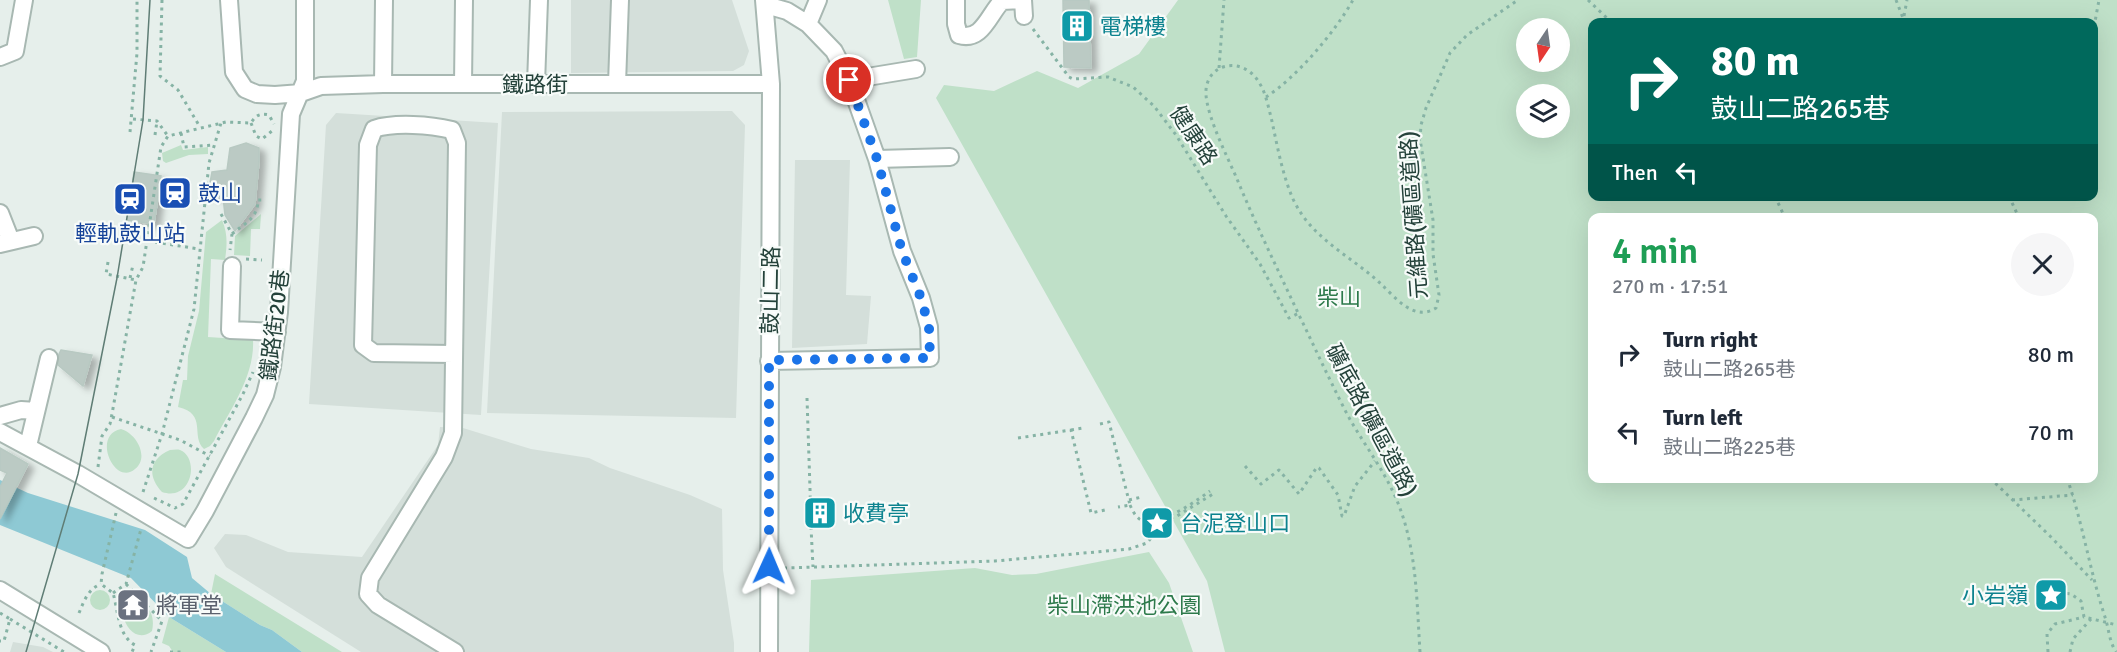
<!DOCTYPE html>
<meta charset="utf-8">
<style>
:root{--surface:#fff;--page:#f6f6f7;--text:#1f2937;--muted:#747a83}
body{margin:0;font-family:Signika,"Noto Sans TC",sans-serif;background:var(--page);color:var(--text);height:100vh;display:flex;flex-direction:column;font-size:22px;white-space:nowrap}
*{box-sizing:border-box;margin:0}
p{font-size:20px;color:var(--muted)}
.icon{flex:none;width:33px;height:33px;fill:none;stroke:currentColor;stroke-width:2;stroke-linecap:round;stroke-linejoin:round}
.map{position:relative;flex:1;overflow:hidden}
.details{position:absolute;left:1588px;top:213px;width:510px;height:270px;display:flex;flex-direction:column;background:var(--surface);border-radius:12px;box-shadow:0 6px 24px #0002}
.details>*{flex:none}
.guide{position:absolute;left:1588px;top:18px;width:510px;height:183px;border-radius:12px;box-shadow:0 6px 24px #0002;background:#00695c;color:#fff;overflow:hidden}
.needle{width:39px;rotate:193deg}
.fabs{position:absolute;left:1516px;top:18px;display:grid;gap:12px}
.fabs a{display:grid;place-items:center;width:54px;height:54px;border-radius:50%;background:var(--surface);box-shadow:0 6px 24px #0002;font-size:30px}
.pin{position:absolute;display:grid;place-items:center;width:51px;height:51px;color:#fff;margin:-26px;border:3px solid #fff;border-radius:50%;box-shadow:0 2px 6px #0007}
.me{position:absolute;width:66px;margin:-33px;rotate:1deg;stroke-linejoin:round;filter:drop-shadow(0 0 4px #0008)}
.turn{display:flex;align-items:center;gap:21px;height:126px;padding:0 24px;font-size:27px}
.turn .icon{width:78px;height:78px;stroke-width:2.5}
.turn b{display:block;font-size:42px;line-height:51px}
.then{display:flex;align-items:center;height:57px;padding:0 24px;background:#0003;gap:12px;font-size:22px}
.round{display:grid;place-items:center;flex:none;width:63px;height:63px;border-radius:32px;background:var(--page)}
.overview{display:flex;align-items:center;justify-content:space-between;height:102px;padding:0 24px}
h1{font-size:36px;font-weight:600;line-height:45px;color:#1e9e55}
ul{padding:0;list-style:none}
li{display:flex;align-items:center;gap:18px;height:78px;padding:0 24px}
li div{flex:1}
li b{display:block;font-size:22px}
li em{font-style:normal}
.map>svg:first-child{display:block}
</style>
<div class="map">
<svg width="2117" height="652" viewBox="0 0 2117 652">
<defs>
<filter id="shadow"><feDropShadow dx="6" dy="4" stdDeviation="3" flood-color="#0004"/></filter>
</defs>
<rect width="100%" height="100%" fill="#e6efeb"/>
<!-- built -->
<path fill="#d4dfda" d="M 571,0 L 732,0 L 749,51 L 744,65 L 733,71 L 571,73 Z
M 732,111 L 745,125 L 736,418 L 487,413 L 502,112 Z
M 336,113 L 498,123 L 481,415 L 309,404 L 326,125 Z
M 795,160 L 850,160 L 846,295 L 871,296 L 867,344 L 792,348 Z
M 440,427 L 463,428 L 531,449 L 589,458 L 610,468 L 690,495 L 722,509 L 723,570 L 734,643 L 734,652 L 361,652 L 226,567 L 214,548 L 225,534 L 246,535 L 288,552 L 362,557 L 438,445 Z
M 13,642 L 43,647 L 53,652 L 10,652 Z"/>
<!-- green -->
<path fill="#bfe0c8" fill-rule="evenodd" d="M 888,0 L 921,0 L 917,57 L 904,59 Z
M 1178,0 L 2117,0 L 2117,652 L 1225,652 L 1207,581 L 936,98 L 944,85 L 994,91 L 1037,71 L 1078,88 L 1139,54 ZM 1593,22 L 2094,22 L 2094,196 L 1593,196 ZM 1527,28 L 1560,28 L 1560,62 L 1527,62 ZM 1527,94 L 1560,94 L 1560,128 L 1527,128 ZM 1593,218 L 2094,218 L 2094,478 L 1593,478 Z
M 181,145 L 183,150 L 208,147 L 208,154 L 189,155 L 166,163 L 163,161 L 162,153 Z
M 261,214 L 260,229 L 251,229 L 250,256 L 234,255 L 235,236 Z
M 222,220 C 228,234 227,245 225,260 L 211,259 L 208,337 L 253,340 C 255,376 230,410 214,441 L 210,446 L 204,449 C 190,436 208,414 178,407 L 183,380 L 187,380 L 188,356 L 199,311 L 206,232 Z
M 121,429 C 136,433 150,457 135,469 C 115,487 91,435 121,429 Z
M 170,450 C 173,450 177,449 180,450 C 200,458 192,502 162,492 C 147,476 149,459 170,450 Z
M 1149,552 L 1169,583 L 1193,652 L 809,652 L 811,580 L 975,568 L 1012,575 L 1036,574 Z
M 215,574 L 342,652 L 302,652 L 272,630 L 260,625 L 211,594 Z
M90 600a10 10 0 1 1 20 0a10 10 0 1 1-20 0Z
M 146,606 C 153,613 154,622 152,631 C 139,642 126,630 123,615 Z
M 169,617 L 226,652 L 173,652 L 169,646 L 162,643 Z"/>
<!-- water -->
<path fill="#8ec9d4" d="M 0,480 L 28,493 L 145,530 L 187,557 L 192,578 L 211,594 L 260,625 L 272,630 L 302,652 L 226,652 L 169,617 L 131,578 L 0,525 Z"/>
<!-- building -->
<path fill="#bbcac4" stroke="#b8c9c2" stroke-width="1.5" filter="url(#shadow)" d="M 1063,0 L 1089,0 L 1091,68 L 1064,67 Z
M 246,143 L 259,148 L 259,161 L 255,204 L 235,231 L 225,215 L 223,197 L 208,194 L 212,172 L 227,170 L 230,148 Z
M 134,172 L 161,176 L 154,224 L 127,220 Z
M 61,350 L 92,355 L 83,386 L 58,365 L 59,354 Z
M 0,448 L 28,464 L 0,519 L 0,487 L 7,473 L 0,470 Z"/>
<g fill="none" stroke-linecap="round" stroke-linejoin="round">
<defs>
<path id="minor" d="M 229,0 L 234,72 L 245,89 L 257,94 L 275,95 L 301,93 L 321,86 L 383,84 L 771,84
M 764,0 L 771,84 L 769,652
M 956,0 L 956,24 L 959,35 C 982,42 989,14 1002,1 L 1023,0
M 1023,0 L 1024,16
M 766,5 L 787,11 L 808,24 L 834,51 L 849,80 L 877,159 L 902,251 L 921,298 L 929,327 L 930,358 L 769,361
M 808,24 L 818,0
M 0,57 L 15,51 L 24,0
M 849,80 L 916,69
M 383,84 L 384,0
M 463,84 L 464,0
M 536,84 L 539,0
M 617,84 L 620,0
M 877,159 L 950,157
M 0,213 L 11,241
M 0,244 L 34,236
M 232,266 L 230,330 L 277,332
M 454,354 L 374,353 L 363,345 L 368,145 L 374,129 C 395,122 431,125 452,130 L 457,143 L 453,433 L 444,457 L 370,578 L 368,594 L 378,605 L 455,652
M 0,416 L 21,410 L 36,411
M 0,432 L 78,474 L 188,539 L 205,511 L 254,418 L 265,395 L 272,367 L 279,312 L 291,114 L 305,81 L 305,0
M 28,446 L 49,358
M 0,590 L 101,652"/>
</defs>
<!-- minor casing -->
<use href="#minor" stroke="#a8b8b2" stroke-width="20"/>
<!-- path -->
<path stroke="#86b3a5" stroke-width="3" stroke-dasharray="3 4.5" stroke-linecap="butt" d="M 162,0 L 160,76 L 178,90 L 200,127
M 1588,0 L 1611,22
M 1896,0 L 1903,18 L 1903,22
M 1904,16 L 1907,0
M 2094,27 L 2099,0
M 1033,29 L 1069,77 L 1073,79 L 1108,77 L 1133,87 L 1154,106 L 1176,135 L 1226,216 L 1260,264 L 1289,318 L 1299,313
M 1219,68 L 1224,0
M 1266,97 C 1297,77 1335,32 1353,0
M 133,119 L 157,121 L 168,136
M 251,123 L 256,136 L 262,139 L 272,131
M 130,132 L 137,53 L 137,0
M 181,133 L 184,147 L 214,145
M 155,135 L 157,121
M 1408,153 L 1420,139
M 1775,196 L 1785,218
M 2009,196 L 2019,218
M 221,214 L 232,234 L 230,250
M 232,234 C 245,223 258,218 258,200 L 265,200
M 148,241 L 199,249
M 246,259 L 262,260
M 108,262 L 106,274 L 136,280
M 130,278 L 133,265
M 807,398 L 811,519
M 112,417 L 180,440 L 210,456
M 1100,424 L 1109,422 L 1130,505 L 1118,507
M 1071,430 L 1083,428
M 1018,438 L 1071,430 L 1091,513 L 1105,510
M 1245,466 L 1261,484 L 1279,470 L 1299,494 L 1317,467 L 1319,468 L 1338,495 L 1342,516 L 1344,516 L 1355,486 L 1375,461
M 98,467 L 102,436 L 110,424 L 112,414 L 136,280 L 143,267 L 161,147 L 168,136 L 226,122 L 251,123 C 256,115 260,113 269,115 L 274,124
M 1990,478 L 2052,538 L 2092,580
M 2067,478 C 2083,524 2090,572 2105,617 C 2109,629 2109,641 2116,652
M 143,492 L 162,434 L 194,309 L 209,163 L 221,123
M 154,498 L 175,508 L 183,504 L 243,394 L 253,372
M 1129,500 L 1142,497
M 2012,500 L 2073,495
M 1130,505 C 1135,517 1140,522 1153,524
M 116,513 L 102,574 L 101,584 L 113,593 C 118,610 118,636 135,645 L 132,652
M 1156,519 C 1177,515 1193,503 1210,491
M 811,527 L 813,567
M 784,568 L 995,561 L 1129,549 L 1147,543 L 1155,533 L 1153,524 L 1177,516 L 1213,494
M 126,584 L 162,621 L 151,652
M 113,593 L 126,584 L 141,529
M 2051,595 L 2043,596 L 2042,599 L 2049,606 L 2057,602 L 2062,593 L 2071,594 L 2081,601 L 2084,617 L 2117,625
M 0,613 L 10,619 L 4,641 L 0,641
M 79,613 C 84,601 88,589 101,584
M 10,619 L 64,652
M 170,652 L 182,652
M 1420,652 C 1417,606 1417,558 1402,514 C 1390,477 1365,447 1347,414 C 1330,381 1315,348 1299,315 C 1278,270 1256,225 1237,179 C 1227,156 1208,119 1206,95 C 1205,83 1211,71 1223,67 C 1239,62 1253,71 1260,84 C 1266,94 1268,106 1271,117 C 1277,144 1282,174 1293,199 C 1312,240 1352,256 1382,285 C 1396,298 1414,322 1436,308 L 1439,295 L 1433,254 L 1433,220 L 1420,139 L 1421,125 L 1426,108 L 1450,53 L 1467,35 L 1518,0
M 2048,652 L 2047,634 L 2055,624 L 2084,617
M 2070,652 L 2073,639 L 2091,619"/>
<!-- minor -->
<use href="#minor" stroke="#fff" stroke-width="16"/>
<!-- tram -->
<path stroke="#5f7d75" stroke-width="1.5" d="M 26,652 L 78,474 L 117,278 L 143,120 L 150,0"/>
</g>
<g fill="none" stroke-linecap="round" stroke-linejoin="round">
<!-- route -->
<path stroke="#1a73e8" stroke-width="10" stroke-dasharray="0 18" d="M 769,566 L 769,360 L 930,358 L 929,327 L 921,298 L 902,251 L 877,159 L 849,80"/>
</g>
<!-- icons -->
<defs>
<symbol id="building-square" viewBox="-11 -11 22 22"><rect x="-9" y="-9" width="18" height="18" rx="4" fill="#0f9aa8" stroke="#f7fbf9"/><path d="M-4-6H4V6H1V3H-1V6H-4ZM-2.5-4.3h1.7v1.8h-1.7ZM.8-4.3h1.7v1.8H.8ZM-2.5-1h1.7V.8h-1.7ZM.8-1h1.7V.8H.8Z" fill="#fff"/></symbol>
<symbol id="station-square" viewBox="-11 -11 22 22"><rect x="-9" y="-9" width="18" height="18" rx="4" fill="#1a4fb4" stroke="#f7fbf9"/><path d="M-3-6H3Q5-6 5-4V2Q5 4 3 4L4.5 6H3L1.5 4h-3L-3 6H-4.5L-3 4Q-5 4-5 2V-4Q-5-6-3-6ZM-3.5-4v3h7v-3ZM-3.5 1v1.5H-2V1ZM2 1v1.5H3.5V1Z" fill="#fff"/></symbol>
<symbol id="sight-square" viewBox="-11 -11 22 22"><rect x="-9" y="-9" width="18" height="18" rx="4" fill="#0f9aa8" stroke="#f7fbf9"/><path d="M0-6L1.8-2.2L6-1.7L2.9 1.2L3.7 5.4L0 3.3L-3.7 5.4L-2.9 1.2L-6-1.7L-1.8-2.2Z" fill="#fff"/></symbol>
<symbol id="temple-square" viewBox="-11 -11 22 22"><rect x="-9" y="-9" width="18" height="18" rx="4" fill="#6b7280" stroke="#f7fbf9"/><path d="M0-6L5-2H3V0L6.5 2.5H4V6H1.5V3h-3V6H-4V2.5H-6.5L-3 0V-2H-5Z" fill="#fff"/></symbol>
</defs>
<g fill-rule="evenodd">
<use href="#building-square" x="1058" y="7" width="38" height="38"/>
<use href="#station-square" x="156" y="174" width="38" height="38"/>
<use href="#station-square" x="111" y="180" width="38" height="38"/>
<use href="#building-square" x="801" y="494" width="38" height="38"/>
<use href="#sight-square" x="1138" y="504" width="38" height="38"/>
<use href="#sight-square" x="2032" y="576" width="38" height="38"/>
<use href="#temple-square" x="114" y="586" width="38" height="38"/>
</g>
<g text-anchor="middle" stroke-width="4.5" stroke-linejoin="round" paint-order="stroke">
<!-- culture labels -->
<g font-size="22" fill="#0d838f" stroke="#f7fbf9" text-anchor="start">
<text x="1100" y="34">電梯樓</text>
<text x="843" y="521">收費亭</text>
<text x="1180" y="531">台泥登山口</text>
<text x="2028" y="603" text-anchor="end">小岩嶺</text>
</g>
<!-- street labels -->
<g font-size="22" fill="#24423a" stroke="#f7fbf9">
<text x="535" y="92">鐵路街</text>
<text transform="translate(1194 135) rotate(56)" y="8">健康路</text>
<text transform="translate(1413 215) rotate(-94)" y="8">元維路(礦區道路)</text>
<text transform="translate(770 290) rotate(-89)" y="8">鼓山二路</text>
<text transform="translate(274 325) rotate(-83)" y="8">鐵路街20巷</text>
<text transform="translate(1372 420) rotate(62)" y="8">礦底路(礦區道路)</text>
</g>
<!-- transit labels -->
<g font-size="22" fill="#164399" stroke="#f7fbf9" text-anchor="start">
<text x="198" y="201">鼓山</text>
<text x="130" y="241" text-anchor="middle">輕軌鼓山站</text>
</g>
<!-- park labels -->
<g font-size="22" fill="#2d7a4b" stroke="#f7fbf9">
<text x="1339" y="305">柴山</text>
<text x="1124" y="613">柴山滯洪池公園</text>
</g>
<!-- worship labels -->
<g font-size="22" fill="#5b616d" stroke="#f7fbf9" text-anchor="start">
<text x="156" y="613">將軍堂</text>
</g>
</g>
</svg>
<div class="fabs">
<a><svg class="needle" viewBox="-14 -14 28 28"><path d="M0-13l5 13h-10z" fill="#e53935"/><path d="M0 13l5-13h-10z" fill="#747a83"/></svg></a>
<a><svg class="icon" aria-label="layers" viewBox="0 0 24 24"><path d="M12 4l9 5-9 5-9-5zM3 14l9 5 9-5"/></svg></a>
</div>
<div class="pin" style="left:849px;top:80px;background:#d93025"><svg class="icon" aria-label="arrive" viewBox="0 0 24 24"><path d="M6 21V4h12l-3 4 3 4H6"/></svg></div>
<svg class="me" style="left:769px;top:566px" viewBox="-20 -20 40 40"><path d="M0-17L14 15 0 8-14 15z" fill="#1a73e8" stroke="#fff" stroke-width="4"/></svg>
<div class="guide">
<div class="turn"><svg class="icon" aria-label="right" viewBox="0 0 24 24"><path d="M7 20v-9h11M14 6l5 5-5 5"/></svg><div><b>80 m</b>鼓山二路265巷</div></div>
<div class="then">Then<svg class="icon" aria-label="left" viewBox="0 0 24 24"><path d="M17 20v-9H6M10 6l-5 5 5 5"/></svg></div>
</div>
<section class="details">
<div class="overview"><div><h1>4 min</h1><p>270 m · 17:51</p></div><a class="round"><svg class="icon" aria-label="close" viewBox="0 0 24 24"><path d="M6 6l12 12M18 6L6 18"/></svg></a></div>
<ul>
<li><svg class="icon" aria-label="right" viewBox="0 0 24 24"><path d="M7 20v-9h11M14 6l5 5-5 5"/></svg><div><b>Turn right</b><p>鼓山二路265巷</p></div><em>80 m</em></li>
<li><svg class="icon" aria-label="left" viewBox="0 0 24 24"><path d="M17 20v-9H6M10 6l-5 5 5 5"/></svg><div><b>Turn left</b><p>鼓山二路225巷</p></div><em>70 m</em></li>
</ul>
</section>
</div>
